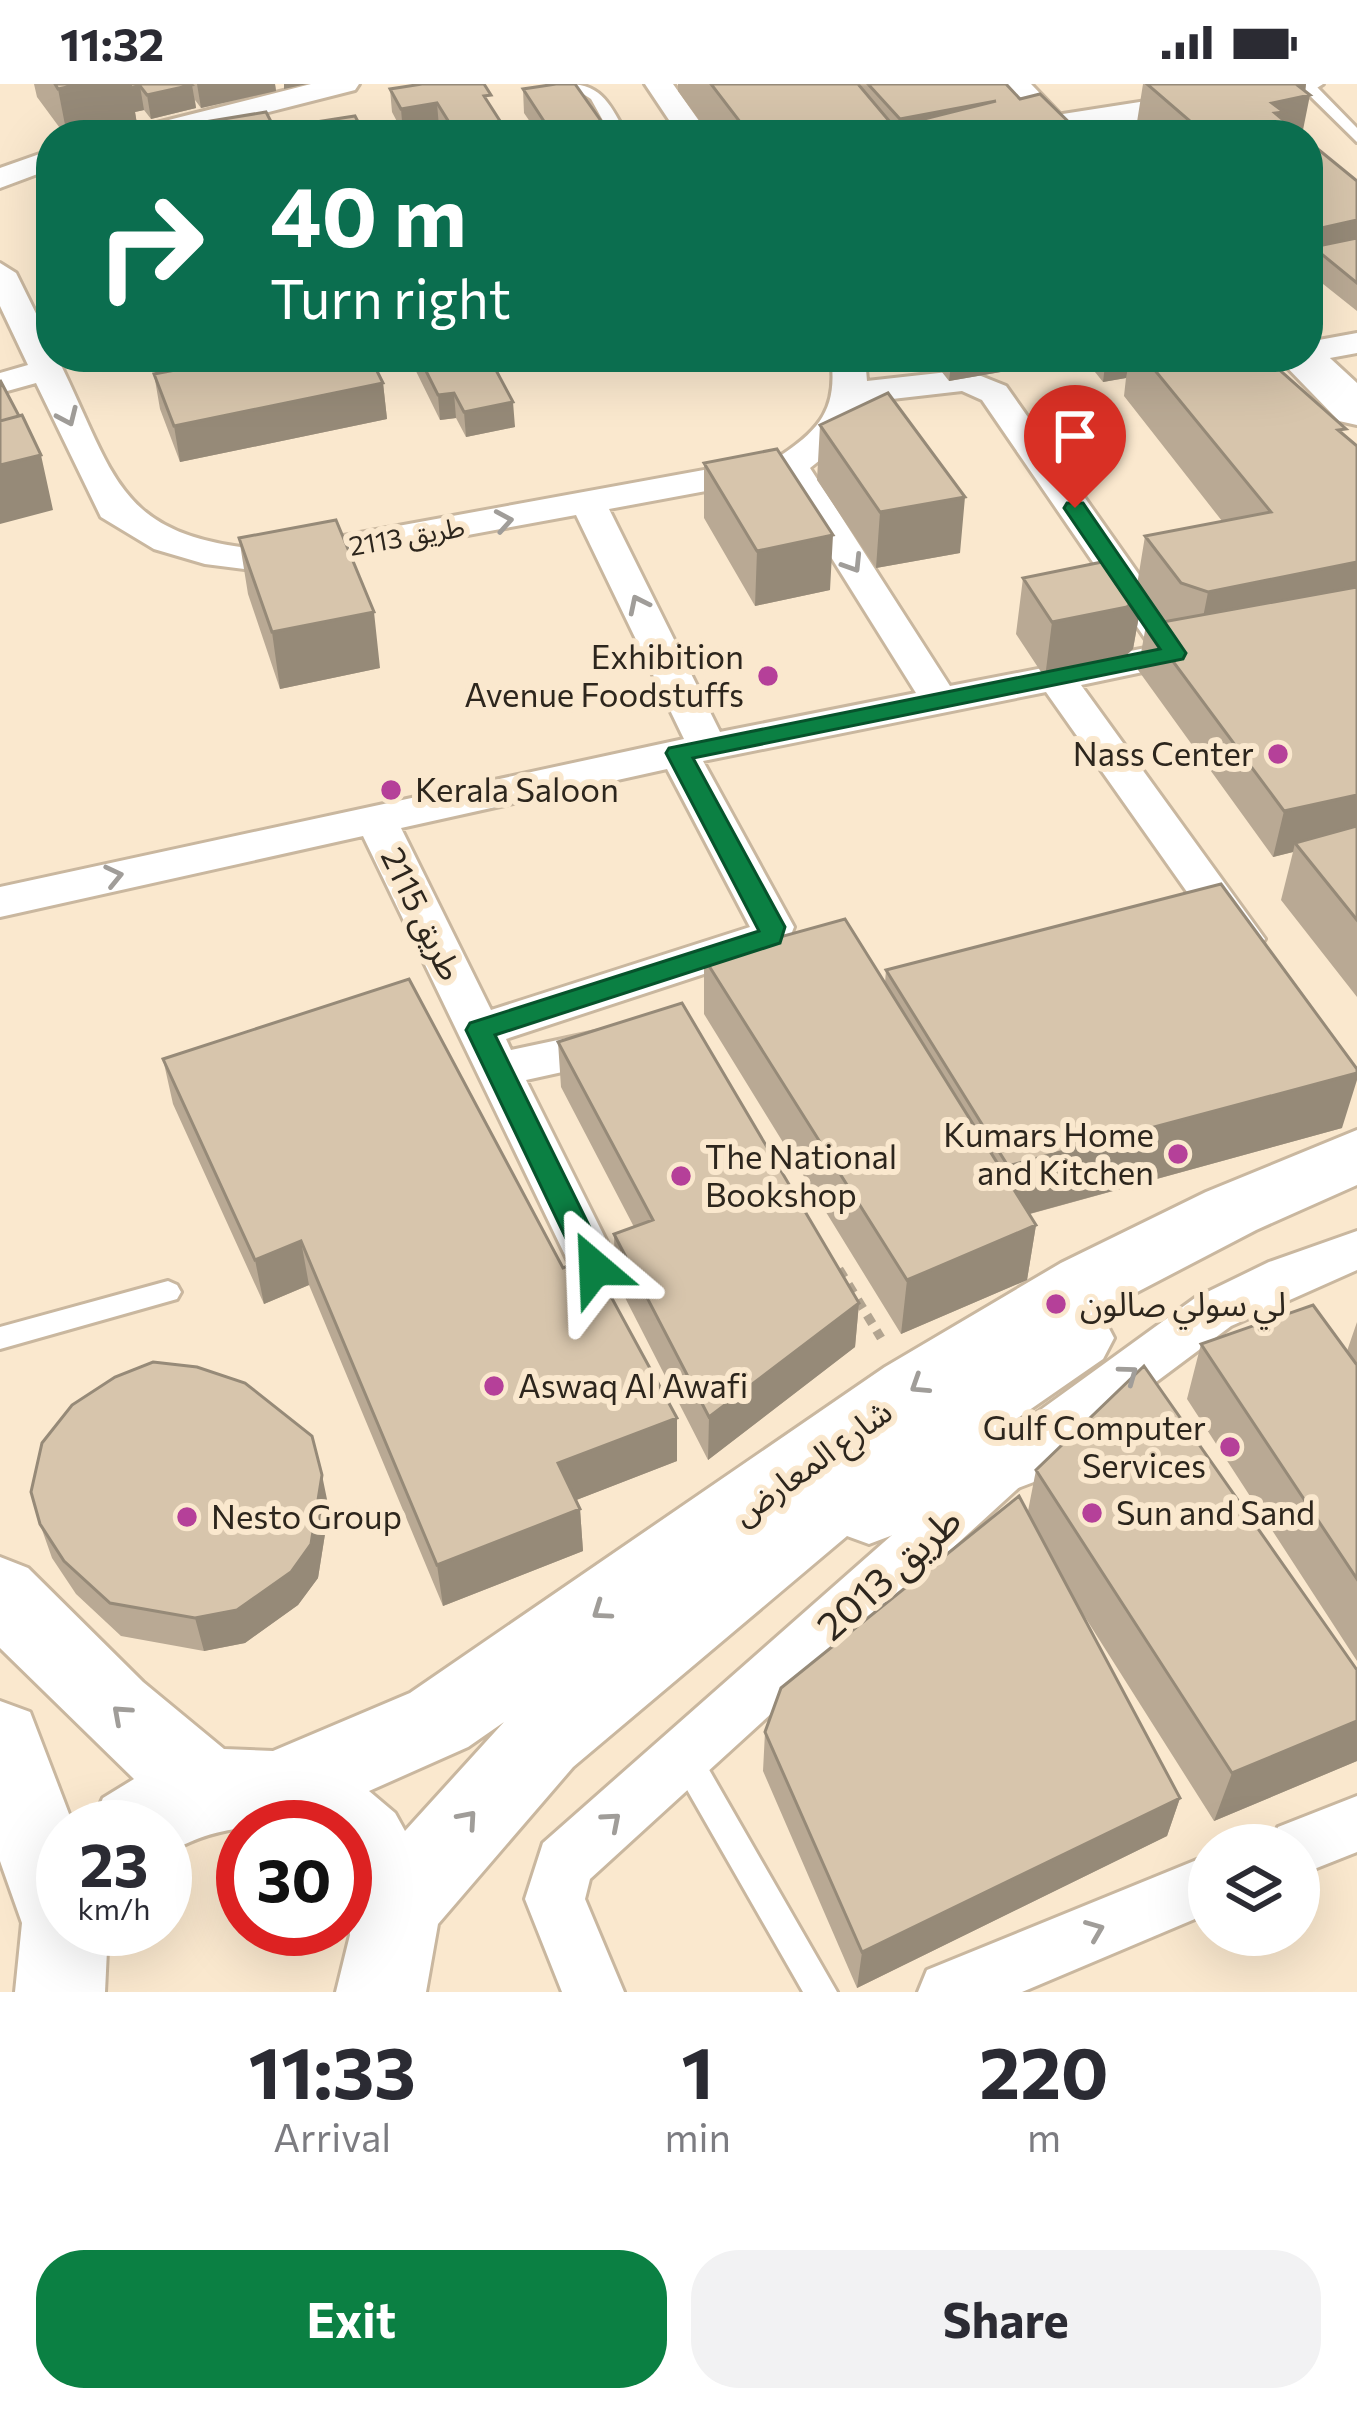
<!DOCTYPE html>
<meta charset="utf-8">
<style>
:root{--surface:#fff;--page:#f2f2f3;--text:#2b2b33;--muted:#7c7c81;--accent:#0b8043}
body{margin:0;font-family:Commissioner,"Noto Sans Arabic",sans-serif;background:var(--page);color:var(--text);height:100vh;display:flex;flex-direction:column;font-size:45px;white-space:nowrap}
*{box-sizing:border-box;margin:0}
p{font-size:39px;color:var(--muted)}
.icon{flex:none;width:66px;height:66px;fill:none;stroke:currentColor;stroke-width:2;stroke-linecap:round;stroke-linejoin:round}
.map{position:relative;height:1908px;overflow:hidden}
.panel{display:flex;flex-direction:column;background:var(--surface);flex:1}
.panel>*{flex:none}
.top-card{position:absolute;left:36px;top:36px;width:1287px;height:252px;border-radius:48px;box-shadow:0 12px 48px #0002;background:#0b6e4f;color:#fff;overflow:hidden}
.tools{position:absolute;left:1188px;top:1740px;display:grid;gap:24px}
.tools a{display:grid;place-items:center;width:132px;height:132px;border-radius:50%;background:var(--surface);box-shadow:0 12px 48px #0002;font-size:60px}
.speed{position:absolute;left:36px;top:1716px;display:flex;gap:24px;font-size:60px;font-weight:700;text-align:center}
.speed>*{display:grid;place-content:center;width:156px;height:156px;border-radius:50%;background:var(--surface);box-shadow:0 12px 48px #0002;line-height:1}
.speed small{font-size:30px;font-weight:400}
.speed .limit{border:18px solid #d22;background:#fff;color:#111}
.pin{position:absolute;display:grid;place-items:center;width:102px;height:102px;color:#fff;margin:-123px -51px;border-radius:50% 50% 50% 0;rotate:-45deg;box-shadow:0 0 12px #0007}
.pin .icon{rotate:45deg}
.me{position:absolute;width:132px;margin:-66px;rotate:334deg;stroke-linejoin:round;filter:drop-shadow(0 0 9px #0008)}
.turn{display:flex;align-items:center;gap:42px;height:252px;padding:0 36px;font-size:54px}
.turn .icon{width:156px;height:156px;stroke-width:2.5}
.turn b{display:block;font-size:84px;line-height:102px}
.eta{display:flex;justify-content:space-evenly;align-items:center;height:204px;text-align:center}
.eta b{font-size:72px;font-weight:700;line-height:84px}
.cta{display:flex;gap:24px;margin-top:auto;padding:24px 36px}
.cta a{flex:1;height:138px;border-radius:48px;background:var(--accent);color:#fff;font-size:48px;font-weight:700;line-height:138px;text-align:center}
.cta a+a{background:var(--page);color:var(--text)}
.status{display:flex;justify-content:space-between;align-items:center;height:84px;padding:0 60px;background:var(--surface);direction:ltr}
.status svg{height:33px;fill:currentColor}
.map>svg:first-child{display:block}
</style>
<div class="status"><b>11:32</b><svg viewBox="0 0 49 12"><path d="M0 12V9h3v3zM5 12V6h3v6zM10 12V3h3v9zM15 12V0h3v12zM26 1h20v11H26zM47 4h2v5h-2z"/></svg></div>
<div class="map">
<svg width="1357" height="1908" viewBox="0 0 1357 1908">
<rect width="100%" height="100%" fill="#fae8ce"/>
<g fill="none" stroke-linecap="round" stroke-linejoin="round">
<defs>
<path id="lane" d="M 568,0 C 603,0 611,23 627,51 L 611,51 L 591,15 Z
M 1298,0 L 1314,0 L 1357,44 L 1357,58 Z
M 168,1197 L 177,1201 L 181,1208 L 177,1215 L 0,1265 L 0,1243 Z
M 685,1659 L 696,1663 L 837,1908 L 803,1908 L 674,1683 L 670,1673 L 674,1663 Z"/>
<path id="street" d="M 311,0 L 359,0 L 355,6 L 178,51 L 128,51 L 133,45 Z
M 645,0 L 673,0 L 709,51 L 679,51 Z
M 1255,0 L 1323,0 L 1309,9 L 1050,50 L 1035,41 L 1050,32 Z
M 51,66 L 51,85 L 0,104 L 0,84 Z
M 0,179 L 16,189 L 51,260 L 51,273 L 57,273 C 117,394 115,453 267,466 L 780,372 C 821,345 838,323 831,273 L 865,273 L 867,297 L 966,286 L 1006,302 L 1185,556 L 1214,557 L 1219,565 L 1214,573 L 1081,601 L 1265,855 L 1258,866 L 1243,870 L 1228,866 L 1046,608 L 703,677 L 794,843 L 786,863 L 506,955 L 511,966 L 619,943 L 635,948 L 642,960 L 635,972 L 526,996 L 620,1184 L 612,1198 L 595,1204 L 578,1198 L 363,752 L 0,833 L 0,803 L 684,655 L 576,431 L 267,488 L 205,480 L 154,465 L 101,433 L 36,299 L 0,309 L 0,289 L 28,281 L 0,222 ZM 962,307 L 982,316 L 1151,563 L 950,602 L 810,384 L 845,356 L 866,318 ZM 781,393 L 916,609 L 720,648 L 609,425 ZM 667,685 L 750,843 L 491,926 L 401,744 Z
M 1357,249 L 1357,269 L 1308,278 L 1295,273 L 1308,273 L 1308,258 Z
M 1357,1147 L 1357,1186 L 1231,1242 L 1038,1386 L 590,1795 L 585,1815 L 624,1908 L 562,1908 L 525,1815 L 543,1759 L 1002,1354 L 1195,1214 L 1269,1178 Z
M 1357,1712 L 1357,1768 L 1299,1791 L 1299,1761 L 1270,1761 L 1278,1743 Z
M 1209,1771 L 1209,1829 L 1022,1908 L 918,1908 L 927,1886 Z"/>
<path id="secondary" d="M 986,0 L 1031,0 L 1080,51 L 1035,51 Z
M 1308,260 L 1318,263 L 1357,299 L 1357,341 L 1339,337 L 1277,273 L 1308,273 Z
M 1357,1046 L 1357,1101 L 1256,1146 L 1095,1230 L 1103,1233 L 1114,1254 L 1103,1275 L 1005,1343 L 1020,1337 L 1047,1347 L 1058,1370 L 1047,1393 L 869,1460 L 847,1452 L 573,1683 L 438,1840 L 426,1908 L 336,1908 L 350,1851 L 345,1743 C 277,1743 225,1734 165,1771 L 165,1743 L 90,1743 L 103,1714 L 134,1695 L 0,1564 L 0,1473 L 28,1484 L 143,1598 L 224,1665 L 273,1667 L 410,1609 L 885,1283 L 1061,1179 L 1206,1108 ZM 504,1638 L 405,1747 L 395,1729 L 369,1707 L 468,1663 Z
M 0,1617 L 30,1628 L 74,1743 L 63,1743 L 63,1845 L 108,1845 L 105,1908 L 15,1908 L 22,1839 L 0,1777 Z"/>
</defs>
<!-- lane casing -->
<use href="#lane" stroke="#c9b79f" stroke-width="6"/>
<!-- street casing -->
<use href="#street" stroke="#c9b79f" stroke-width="6"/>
<!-- secondary casing -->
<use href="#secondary" stroke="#c9b79f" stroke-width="6"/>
<!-- path -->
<path stroke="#b2a490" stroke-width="9" stroke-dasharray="10 8" stroke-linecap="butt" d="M 839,1185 L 881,1254"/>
<!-- lane -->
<use href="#lane" fill="#fff" fill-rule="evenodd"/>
<!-- street -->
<use href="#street" fill="#fff" fill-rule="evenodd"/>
<!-- secondary -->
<use href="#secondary" fill="#fff" fill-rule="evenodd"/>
</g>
<!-- wall -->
<path fill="#b9a994" d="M 34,0 L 275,0 L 276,7 L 201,24 L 195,16 L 196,24 L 151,35 L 144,26 L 135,28 L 137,40 L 91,51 L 65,51 L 37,13 Z
M 678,0 L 1006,0 L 1020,15 L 1082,51 L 710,51 L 678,7 Z
M 1143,0 L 1306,0 L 1302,51 L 1152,51 L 1137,38 Z
M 390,5 L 491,23 L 509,51 L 444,51 L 439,43 L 403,49 L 392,28 Z
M 523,5 L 611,51 L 539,51 L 524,29 Z
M 1308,57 L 1357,97 L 1357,227 L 1308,188 Z
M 153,273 L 230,273 L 231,276 L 383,299 L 387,335 L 180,378 L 160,325 L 154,290 L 159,289 Z
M 409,273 L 489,273 L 515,343 L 466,353 L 456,334 L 440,336 Z
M 930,273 L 1069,273 L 1069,276 L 949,297 Z
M 1083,273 L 1265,273 L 1357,362 L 1357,913 L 1281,816 L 1293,768 L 1273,773 L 1138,586 L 1146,541 L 1159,539 L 1142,516 L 1133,565 L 1118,579 L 1045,594 L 1016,550 L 1023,494 L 1137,501 L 1145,452 L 1222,437 L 1124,312 L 1126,294 L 1103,298 Z
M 820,341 L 960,469 L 876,484 L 817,396 Z
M 704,379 L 830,506 L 755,522 L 704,434 Z
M 239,454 L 380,584 L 280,605 L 248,510 Z
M 704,874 L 885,899 L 886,886 L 1342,1044 L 1030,1130 L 1036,1141 L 1027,1196 L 901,1250 L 704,930 Z
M 558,958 L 859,1219 L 855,1263 L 708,1376 L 615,1194 L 614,1150 L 634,1143 L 561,1003 Z
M 163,975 L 563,1184 L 677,1377 L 576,1416 L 580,1425 L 583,1467 L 443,1522 L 309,1201 L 264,1220 L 173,1020 Z
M 1357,1238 L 1357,1577 L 1187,1315 L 1201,1260 L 1347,1267 Z
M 1036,1386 L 1357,1586 L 1357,1677 L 1214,1737 L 1078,1522 L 1180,1714 L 1167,1752 L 857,1904 L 763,1687 L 765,1648 L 1028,1427 Z
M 329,1425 L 318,1494 L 298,1521 L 245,1559 L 204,1567 L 121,1552 L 76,1510 L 52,1474 L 40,1440 Z"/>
<!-- shaded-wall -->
<path fill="#968a78" d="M 81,0 L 130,0 L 140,2 L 144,26 L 135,28 L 137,40 L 91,51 L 67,51 L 58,5 Z
M 197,0 L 275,0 L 276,7 L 201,24 Z
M 284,0 L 307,0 L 284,5 Z
M 1284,0 L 1306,0 L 1304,12 L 1310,11 L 1302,51 L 1266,51 L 1272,19 Z
M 192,1 L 196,24 L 151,35 L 147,11 Z
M 996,17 L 924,35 L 923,51 L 899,51 L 900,35 Z
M 437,19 L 439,43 L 403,49 L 401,25 Z
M 1357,136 L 1357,176 L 1313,163 L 1317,145 Z
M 952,273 L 1069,273 L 1069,276 L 949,297 Z
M 1106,273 L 1130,273 L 1126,294 L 1103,298 Z
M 383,299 L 387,335 L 180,378 L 174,342 Z
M 454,309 L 456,334 L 440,336 L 438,311 Z
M 513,318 L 515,343 L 466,353 L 464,328 Z
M 0,348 L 41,371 L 53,426 L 0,440 Z
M 965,413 L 960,469 L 876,484 L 880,428 Z
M 833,451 L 830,506 L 755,522 L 757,467 Z
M 1357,478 L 1357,531 L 1197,564 L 1208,508 Z
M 1143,509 L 1133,565 L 1118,579 L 1045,594 L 1052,538 Z
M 374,528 L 380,584 L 280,605 L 272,548 Z
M 1357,711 L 1357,753 L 1295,759 L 1293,768 L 1273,773 L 1284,727 Z
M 1357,989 L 1357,996 L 1342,1044 L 1000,1138 L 1008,1082 Z
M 1036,1141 L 1027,1196 L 901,1250 L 907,1196 Z
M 301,1157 L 309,1201 L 264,1220 L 255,1176 Z
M 859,1219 L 855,1263 L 708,1376 L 709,1333 Z
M 677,1334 L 677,1377 L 561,1422 L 558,1379 Z
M 322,1391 L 329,1425 L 318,1494 L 298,1521 L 245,1559 L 204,1567 L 195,1534 Z
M 580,1425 L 583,1467 L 443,1522 L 437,1481 Z
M 1357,1637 L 1357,1677 L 1214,1737 L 1232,1689 Z
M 1180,1714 L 1167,1752 L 857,1904 L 862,1868 Z"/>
<!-- building -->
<path fill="#d7c5ac" stroke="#968a78" stroke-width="3" d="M 55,0 L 81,0 L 58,5 Z
M 130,0 L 191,0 L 192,1 L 147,11 L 140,2 L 131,4 Z
M 422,0 L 484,0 L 491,11 L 484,12 L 509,51 L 457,51 L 437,19 L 401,25 L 390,5 Z
M 556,0 L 575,0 L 611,51 L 553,51 L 523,5 Z
M 711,0 L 858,0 L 901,51 L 750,51 Z
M 868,0 L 1006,0 L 1020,15 L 1040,10 L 1082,51 L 938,51 L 924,35 L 996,17 L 900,35 Z
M 1147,0 L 1296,0 L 1310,11 L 1272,19 L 1284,28 L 1275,29 L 1301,51 L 1206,51 Z
M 266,28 L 278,51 L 151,51 L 150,47 Z
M 355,32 L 365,51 L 302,51 L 297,41 Z
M 1308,57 L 1357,97 L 1357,136 L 1317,145 L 1308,138 Z
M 1357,154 L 1357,199 L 1313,163 Z
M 158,273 L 230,273 L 231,275 L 163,287 Z
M 245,273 L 370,273 L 383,299 L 174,342 L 154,290 Z
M 419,273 L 489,273 L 513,318 L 464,328 L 454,309 L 438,311 Z
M 1144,273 L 1265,273 L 1346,345 L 1338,346 L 1357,362 L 1357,478 L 1208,508 L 1181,499 L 1145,452 L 1271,428 Z
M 0,296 L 19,332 L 0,337 Z
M 888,309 L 965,413 L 880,428 L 820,341 Z
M 22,331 L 41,371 L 0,381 L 0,337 Z
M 777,365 L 833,451 L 757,467 L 704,379 Z
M 336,436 L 374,528 L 272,548 L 239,454 Z
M 1117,475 L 1143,509 L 1127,523 L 1052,538 L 1023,494 Z
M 1357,503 L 1357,711 L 1284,727 L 1146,541 Z
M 1357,742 L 1357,836 L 1295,759 Z
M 1221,800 L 1357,985 L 1357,989 L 1008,1082 L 886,886 Z
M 845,835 L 1036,1141 L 907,1196 L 704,874 Z
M 409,895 L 563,1184 L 590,1174 L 677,1334 L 558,1379 L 580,1425 L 437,1481 L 301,1157 L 255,1176 L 163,975 Z
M 682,919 L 859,1219 L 709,1333 L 614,1150 L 653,1136 L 558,958 Z
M 1313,1221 L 1357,1281 L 1357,1495 L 1201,1260 Z
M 153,1278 L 197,1283 L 245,1299 L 312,1352 L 322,1391 L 311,1460 L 291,1488 L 237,1526 L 195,1534 L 110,1519 L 64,1477 L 40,1440 L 31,1408 L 42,1359 L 72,1321 L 115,1293 Z
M 1144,1282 L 1357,1586 L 1357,1637 L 1232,1689 L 1036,1386 Z
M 1019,1412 L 1180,1714 L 862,1868 L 765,1648 L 781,1604 Z"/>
<!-- one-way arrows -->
<defs><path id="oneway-chevron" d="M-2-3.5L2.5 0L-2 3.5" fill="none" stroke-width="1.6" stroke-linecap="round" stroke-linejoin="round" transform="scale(3)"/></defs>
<g stroke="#a09d99">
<use href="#oneway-chevron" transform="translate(68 333) rotate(66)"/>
<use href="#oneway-chevron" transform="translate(504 437) rotate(-10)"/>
<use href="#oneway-chevron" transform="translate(853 480) rotate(58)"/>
<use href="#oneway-chevron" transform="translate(638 520) rotate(-116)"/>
<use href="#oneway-chevron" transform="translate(114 792) rotate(-13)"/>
<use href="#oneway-chevron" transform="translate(1129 1290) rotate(-36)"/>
<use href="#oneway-chevron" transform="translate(919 1301) rotate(147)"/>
<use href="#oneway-chevron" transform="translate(601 1527) rotate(145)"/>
<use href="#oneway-chevron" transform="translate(121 1630) rotate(-138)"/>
<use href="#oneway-chevron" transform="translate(468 1735) rotate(-49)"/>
<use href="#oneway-chevron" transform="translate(612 1737) rotate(-41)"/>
<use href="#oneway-chevron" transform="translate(1095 1846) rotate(-22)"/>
</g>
<!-- route -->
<path fill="#0b8043" stroke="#07532c" stroke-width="3" d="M 1067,419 L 1083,419 L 1186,569 L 1183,575 L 693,674 L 785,843 L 780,859 L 495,951 L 610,1184 L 605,1192 L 584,1192 L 466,946 L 470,939 L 759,847 L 666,669 L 669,664 L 1160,565 L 1064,424 Z"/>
<!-- markers -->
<g fill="#b54099" stroke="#fae8ce" stroke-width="4.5">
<circle cx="768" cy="592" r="12"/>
<circle cx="1278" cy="670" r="12"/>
<circle cx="391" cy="706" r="12"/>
<circle cx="1178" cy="1070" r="12"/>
<circle cx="681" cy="1092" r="12"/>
<circle cx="1056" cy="1220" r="12"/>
<circle cx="494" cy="1302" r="12"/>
<circle cx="1230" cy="1363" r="12"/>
<circle cx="1092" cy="1429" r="12"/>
<circle cx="187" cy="1433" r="12"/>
</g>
<g text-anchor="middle" stroke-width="12" stroke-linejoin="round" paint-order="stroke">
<!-- far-street labels -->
<g font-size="27" fill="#2d261d" stroke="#fae8ce">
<text transform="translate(407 453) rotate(-10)" y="9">طريق 2113</text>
</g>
<!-- poi labels -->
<g font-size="33" fill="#2d261d" stroke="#fae8ce" text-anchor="start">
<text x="744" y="585" text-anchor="end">Exhibition<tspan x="744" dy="38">Avenue Foodstuffs</tspan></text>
<text x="1254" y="682" text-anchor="end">Nass Center</text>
<text x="415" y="718">Kerala Saloon</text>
<text x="1154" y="1063" text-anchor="end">Kumars Home<tspan x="1154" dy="38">and Kitchen</tspan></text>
<text x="705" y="1085">The National<tspan x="705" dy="38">Bookshop</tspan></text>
<text x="1080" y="1232">لي سولي صالون</text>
<text x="518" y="1314">Aswaq Al Awafi</text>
<text x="1206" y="1356" text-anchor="end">Gulf Computer<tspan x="1206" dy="38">Services</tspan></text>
<text x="1116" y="1441">Sun and Sand</text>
<text x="211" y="1445">Nesto Group</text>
</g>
<!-- street labels -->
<g font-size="33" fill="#2d261d" stroke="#fae8ce">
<text transform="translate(422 830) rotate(64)" y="12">طريق 2115</text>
<text transform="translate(812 1378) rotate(-36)" y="12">شارع المعارض</text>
</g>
<!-- near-street labels -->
<g font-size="39" fill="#2d261d" stroke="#fae8ce">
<text transform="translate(889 1489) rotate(-42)" y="14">طريق 2013</text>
</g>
</g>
</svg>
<div class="tools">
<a><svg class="icon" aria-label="layers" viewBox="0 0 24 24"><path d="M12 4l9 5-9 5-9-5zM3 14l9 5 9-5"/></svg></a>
</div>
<div class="speed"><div>23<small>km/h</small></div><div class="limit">30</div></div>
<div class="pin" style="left:1075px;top:424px;background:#d93025"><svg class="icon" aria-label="arrive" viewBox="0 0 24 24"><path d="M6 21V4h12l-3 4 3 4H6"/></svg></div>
<svg class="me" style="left:595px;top:1184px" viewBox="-20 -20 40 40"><path d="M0-17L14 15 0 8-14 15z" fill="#0b8043" stroke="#fff" stroke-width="4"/></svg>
<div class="top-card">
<div class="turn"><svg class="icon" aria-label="right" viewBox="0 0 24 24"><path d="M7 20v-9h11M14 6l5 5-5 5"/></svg><div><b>40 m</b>Turn right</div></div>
</div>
</div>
<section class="panel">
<div class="eta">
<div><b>11:33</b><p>Arrival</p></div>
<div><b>1</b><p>min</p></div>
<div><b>220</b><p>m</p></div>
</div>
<div class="cta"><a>Exit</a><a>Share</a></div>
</section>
